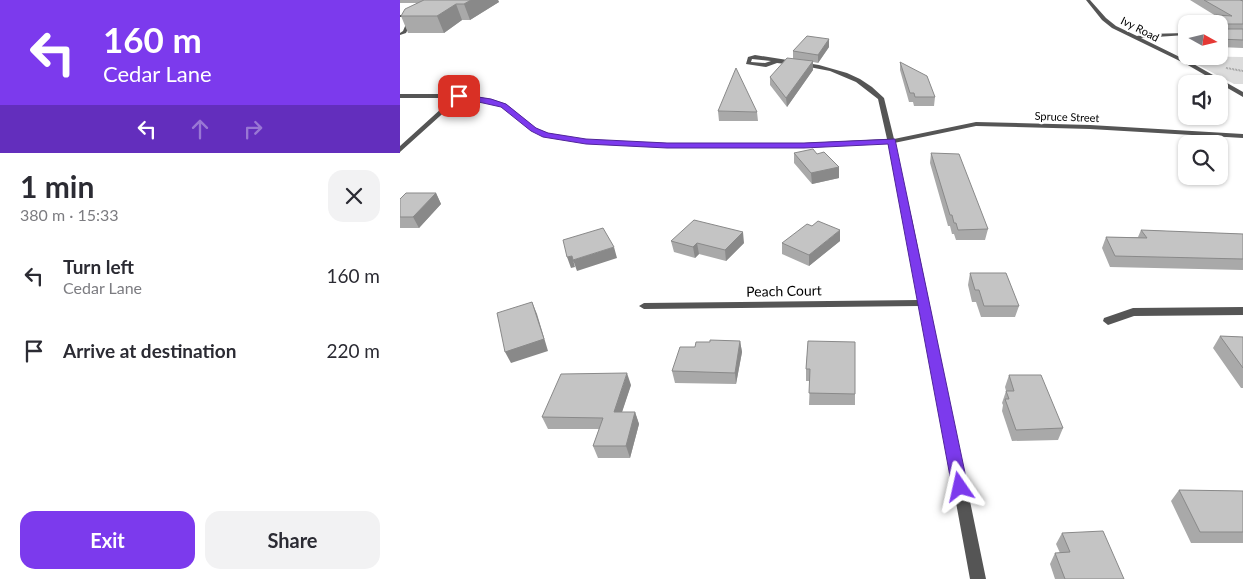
<!DOCTYPE html>
<meta charset="utf-8">
<style>
:root{--surface:#fff;--page:#f2f2f3;--text:#2b2b33;--muted:#7c7c81;--accent:#7c3aed}
body{margin:0;font-family:Lato,sans-serif;background:var(--page);color:var(--text);height:100vh;display:flex;flex-direction:column;font-size:19px;white-space:nowrap}
*{box-sizing:border-box;margin:0}
p{font-size:16px;color:var(--muted)}
.icon{flex:none;width:28px;height:28px;fill:none;stroke:currentColor;stroke-width:2;stroke-linecap:round;stroke-linejoin:round}
.map{position:relative;flex:1;overflow:hidden}
.drawer{display:flex;flex-direction:column;background:var(--surface);width:400px}
.drawer>*{flex:none}
.guide{background:#7c3aed;color:#fff;overflow:hidden}
.needle{width:32px;rotate:98deg}
.tools{position:absolute;left:778px;top:15px;display:grid;gap:10px}
.tools a{display:grid;place-items:center;width:50px;height:50px;border-radius:10px;background:var(--surface);box-shadow:0 1px 4px #0004;font-size:25px}
.pin{position:absolute;display:grid;place-items:center;width:42px;height:42px;color:#fff;margin:-21px;border-radius:10px;box-shadow:0 2px 8px #0006}
.me{position:absolute;width:55px;margin:-28px;rotate:349deg;stroke-linejoin:round;filter:drop-shadow(0 0 4px #0008)}
.turn{display:flex;align-items:center;gap:18px;height:105px;padding:0 20px;font-size:22px}
.turn .icon{width:65px;height:65px;stroke-width:2.5}
.turn b{display:block;font-size:35px;line-height:42px}
.lanes{display:flex;align-items:center;height:48px;padding:0 20px;background:#0003;justify-content:center;gap:25px;direction:ltr}
.lanes .off{opacity:.35}
.round{display:grid;place-items:center;flex:none;width:52px;height:52px;border-radius:15px;background:var(--page)}
.headline{display:flex;align-items:center;justify-content:space-between;height:85px;padding:0 20px}
h1{font-size:30px;font-weight:700;line-height:38px}
.primary-button{display:flex;gap:10px;margin-top:auto;padding:10px 20px}
.primary-button a{flex:1;height:58px;border-radius:15px;background:var(--accent);color:#fff;font-size:20px;font-weight:700;line-height:58px;text-align:center}
.primary-button a+a{background:var(--page);color:var(--text)}
ul{padding:0;list-style:none}
li{display:flex;align-items:center;gap:15px;height:75px;padding:0 20px}
li div{flex:1}
li b{display:block;font-size:19px}
li em{font-style:normal}
main{display:flex;flex:1;min-height:0}
.map>svg:first-child{display:block}
</style>
<main>
<section class="drawer">
<div class="guide">
<div class="turn"><svg class="icon" aria-label="left" viewBox="0 0 24 24"><path d="M17 20v-9H6M10 6l-5 5 5 5"/></svg><div><b>160 m</b>Cedar Lane</div></div>
<div class="lanes"><svg class="icon" aria-label="left" viewBox="0 0 24 24"><path d="M17 20v-9H6M10 6l-5 5 5 5"/></svg><svg class="icon off" aria-label="ahead" viewBox="0 0 24 24"><path d="M12 20V5M6 11l6-6 6 6"/></svg><svg class="icon off" aria-label="right" viewBox="0 0 24 24"><path d="M7 20v-9h11M14 6l5 5-5 5"/></svg></div>
</div>
<div class="headline"><div><h1>1 min</h1><p>380 m · 15:33</p></div><a class="round"><svg class="icon" aria-label="close" viewBox="0 0 24 24"><path d="M6 6l12 12M18 6L6 18"/></svg></a></div>
<ul>
<li><svg class="icon" aria-label="left" viewBox="0 0 24 24"><path d="M17 20v-9H6M10 6l-5 5 5 5"/></svg><div><b>Turn left</b><p>Cedar Lane</p></div><em>160 m</em></li>
<li><svg class="icon" aria-label="arrive" viewBox="0 0 24 24"><path d="M6 21V4h12l-3 4 3 4H6"/></svg><div><b>Arrive at destination</b></div><em>220 m</em></li>
</ul>
<div class="primary-button"><a>Exit</a><a>Share</a></div>
</section>
<div class="map">
<svg width="843" height="579" viewBox="0 0 843 579">
<rect width="100%" height="100%" fill="#fff"/>
<!-- green -->
<path fill="#dcdcdc" d="M 777,54 L 786,55 L 786,56 L 843,57 L 843,84 L 834,84 Z"/>
<g fill="none" stroke-linecap="round" stroke-linejoin="round">
<!-- path -->
<path stroke="#777" stroke-width="2" stroke-dasharray="0.5 1" stroke-linecap="butt" d="M 826,68 L 843,71"/>
<!-- lane -->
<path fill="#555" fill-rule="evenodd" d="M 0,15 L 10,15 L 16,19 L 10,25 L 6,33 L 0,35 L 0,33 L 3,31 L 6,24 L 11,19 L 8,17 L 0,17 Z"/>
<!-- street -->
<path fill="#555" fill-rule="evenodd" d="M 686,0 L 690,0 L 706,18 L 716,26 L 737,36 L 747,34 L 786,33 L 786,35 L 741,38 L 790,62 L 843,92 L 843,97 L 786,64 L 712,28 L 702,20 Z
M 355,55 L 419,65 L 447,73 L 460,79 L 472,87 L 484,98 L 494,139 L 576,122 L 690,125 L 843,134 L 843,138 L 690,129 L 576,126 L 494,143 L 512,219 L 586,579 L 570,579 L 520,306 L 244,309 L 239,306 L 244,303 L 519,300 L 488,143 C 426,146 364,147 302,147 C 251,147 198,147 148,137 C 128,133 118,115 101,106 C 89,100 73,100 60,98 L 0,152 L 0,146 L 53,98 L 0,98 L 0,94 L 59,94 L 91,99 L 106,104 L 135,128 L 148,133 L 186,140 L 267,143 L 404,143 L 487,139 L 478,99 L 456,82 L 430,71 L 404,66 L 377,63 L 366,67 L 346,64 L 348,57 ZM 352,59 L 371,61 L 365,63 L 351,62 Z
M 843,307 L 843,315 L 734,316 L 708,325 L 703,321 L 704,318 L 733,308 Z"/>
</g>
<!-- wall -->
<path fill="#a9a9a9" d="M 0,0 L 98,0 L 99,2 L 70,20 L 62,20 L 44,33 L 8,33 L 1,16 L 17,3 L 0,3 Z
M 790,0 L 843,0 L 843,48 L 819,47 L 819,24 L 816,16 Z
M 786,37 L 786,47 L 781,46 L 784,39 Z
M 429,39 L 429,47 L 418,63 L 413,62 L 413,70 L 387,107 L 370,85 L 370,77 L 393,59 L 393,51 Z
M 500,62 L 535,97 L 534,106 L 514,106 L 513,102 L 509,102 L 500,70 Z
M 318,111 L 357,112 L 358,121 L 319,121 Z
M 394,153 L 417,154 L 439,167 L 439,178 L 412,184 L 394,163 Z
M 531,153 L 588,229 L 585,240 L 556,240 L 554,234 L 552,234 L 550,226 L 548,226 L 530,163 Z
M 36,193 L 41,204 L 19,228 L 0,228 L 0,199 Z
M 741,230 L 843,234 L 843,270 L 710,267 L 702,248 L 706,237 L 738,237 Z
M 271,241 L 344,243 L 326,261 L 299,254 L 295,258 L 274,252 Z
M 440,241 L 409,266 L 382,254 L 382,243 Z
M 570,273 L 619,306 L 615,317 L 581,317 L 576,302 L 572,302 L 568,285 Z
M 820,336 L 843,337 L 843,388 L 841,388 L 813,348 Z
M 340,341 L 342,352 L 336,384 L 275,383 L 272,371 L 295,347 L 310,342 Z
M 408,341 L 455,394 L 455,405 L 409,405 L 410,381 L 406,381 L 406,369 Z
M 609,375 L 663,428 L 658,440 L 612,441 L 602,411 L 603,405 L 602,403 L 606,391 L 605,387 Z
M 231,385 L 222,412 L 235,412 L 239,424 L 230,458 L 198,458 L 193,446 L 199,429 L 148,429 L 142,417 Z
M 779,490 L 843,491 L 843,543 L 791,543 L 771,501 Z
M 662,533 L 724,579 L 655,579 L 650,564 L 655,553 L 660,553 L 656,544 Z"/>
<!-- shaded-wall -->
<path fill="#898989" d="M 71,0 L 98,0 L 99,2 L 70,20 L 64,4 Z
M 56,4 L 62,20 L 44,33 L 37,16 Z
M 429,39 L 429,47 L 418,63 L 418,55 Z
M 413,61 L 413,70 L 387,107 L 386,98 Z
M 439,167 L 439,178 L 412,184 L 411,173 Z
M 36,193 L 41,204 L 19,228 L 13,217 Z
M 440,230 L 440,241 L 409,266 L 409,255 Z
M 343,232 L 344,243 L 326,261 L 325,250 Z
M 297,243 L 299,254 L 295,258 L 293,247 Z
M 214,247 L 217,258 L 177,271 L 173,260 Z
M 172,256 L 175,267 L 171,268 L 167,257 Z
M 132,302 L 137,314 L 148,351 L 111,363 L 105,352 Z
M 340,341 L 342,352 L 336,384 L 335,373 Z
M 227,373 L 231,385 L 218,424 L 214,412 Z
M 235,412 L 239,424 L 230,458 L 226,446 Z"/>
<!-- building -->
<path fill="#c4c4c4" stroke="#898989" d="M 24,0 L 71,0 L 64,4 L 56,4 L 37,16 L 1,16 L 5,9 Z
M 804,0 L 840,0 L 843,1 L 843,24 L 822,24 L 820,28 L 822,29 L 843,29 L 843,40 L 819,39 L 819,24 L 805,24 L 816,15 L 832,16 Z
M 407,36 L 429,39 L 418,55 L 393,51 Z
M 387,58 L 413,61 L 386,98 L 370,77 Z
M 500,62 L 527,76 L 535,97 L 515,97 L 514,93 L 510,93 Z
M 336,68 L 357,112 L 318,111 Z
M 413,149 L 417,154 L 424,152 L 439,167 L 411,173 L 394,153 Z
M 531,153 L 559,154 L 588,229 L 558,230 L 556,223 L 554,223 L 552,215 L 550,215 Z
M 6,193 L 36,193 L 13,217 L 0,217 L 0,199 Z
M 294,220 L 343,232 L 325,250 L 297,243 L 293,247 L 271,241 Z
M 418,221 L 440,230 L 409,255 L 382,243 L 407,224 L 412,226 Z
M 203,228 L 214,247 L 173,260 L 172,256 L 167,257 L 163,240 Z
M 741,230 L 843,234 L 843,259 L 715,256 L 706,237 L 747,238 Z
M 570,273 L 606,273 L 619,306 L 584,306 L 579,290 L 575,290 Z
M 132,302 L 144,339 L 105,352 L 97,313 Z
M 820,336 L 843,337 L 843,368 Z
M 310,340 L 340,341 L 335,373 L 272,371 L 280,347 L 295,347 L 296,342 L 310,342 Z
M 408,341 L 455,342 L 455,394 L 409,393 L 410,369 L 406,369 Z
M 227,373 L 214,412 L 235,412 L 226,446 L 193,446 L 203,418 L 142,417 L 161,374 Z
M 609,375 L 641,375 L 663,428 L 616,430 L 605,399 L 609,399 L 606,391 L 614,391 Z
M 779,490 L 843,491 L 843,532 L 800,532 Z
M 703,531 L 724,579 L 665,579 L 655,553 L 670,552 L 662,533 Z"/>
<!-- route -->
<path fill="#7c3aed" stroke="#51269a" d="M 59,94 L 91,99 L 106,104 L 136,128 L 148,133 L 186,139 L 267,143 L 404,143 L 495,139 L 568,487 L 566,492 L 560,494 L 554,492 L 552,487 L 488,144 L 404,148 L 267,148 L 186,144 L 143,137 L 131,131 L 101,107 L 56,97 L 55,96 Z"/>
<g text-anchor="middle" stroke-width="4.5" stroke-linejoin="round" paint-order="stroke">
<!-- far-street labels -->
<g font-size="11" fill="#000" stroke="#fff">
<text transform="translate(740 29) rotate(27)" y="4">Ivy Road</text>
<text transform="translate(667 117) rotate(2)" y="4">Spruce Street</text>
</g>
<!-- street labels -->
<g font-size="14" fill="#000" stroke="#fff">
<text transform="translate(384 291) rotate(-1)" y="5">Peach Court</text>
</g>
</g>
</svg>
<div class="tools">
<a><svg class="needle" viewBox="-14 -14 28 28"><path d="M0-13l5 13h-10z" fill="#e53935"/><path d="M0 13l5-13h-10z" fill="#7c7c81"/></svg></a>
<a><svg class="icon" aria-label="sound" viewBox="0 0 24 24"><path d="M4 9h4l5-4v14l-5-4H4zM17 9q2 3 0 6"/></svg></a>
<a><svg class="icon" aria-label="search" viewBox="0 0 24 24"><circle cx="10" cy="10" r="6"/><path d="M15 15l6 6"/></svg></a>
</div>
<div class="pin" style="left:59px;top:96px;background:#d93025"><svg class="icon" aria-label="arrive" viewBox="0 0 24 24"><path d="M6 21V4h12l-3 4 3 4H6"/></svg></div>
<svg class="me" style="left:560px;top:487px" viewBox="-20 -20 40 40"><path d="M0-17L14 15 0 8-14 15z" fill="#7c3aed" stroke="#fff" stroke-width="4"/></svg>
</div>
</main>
